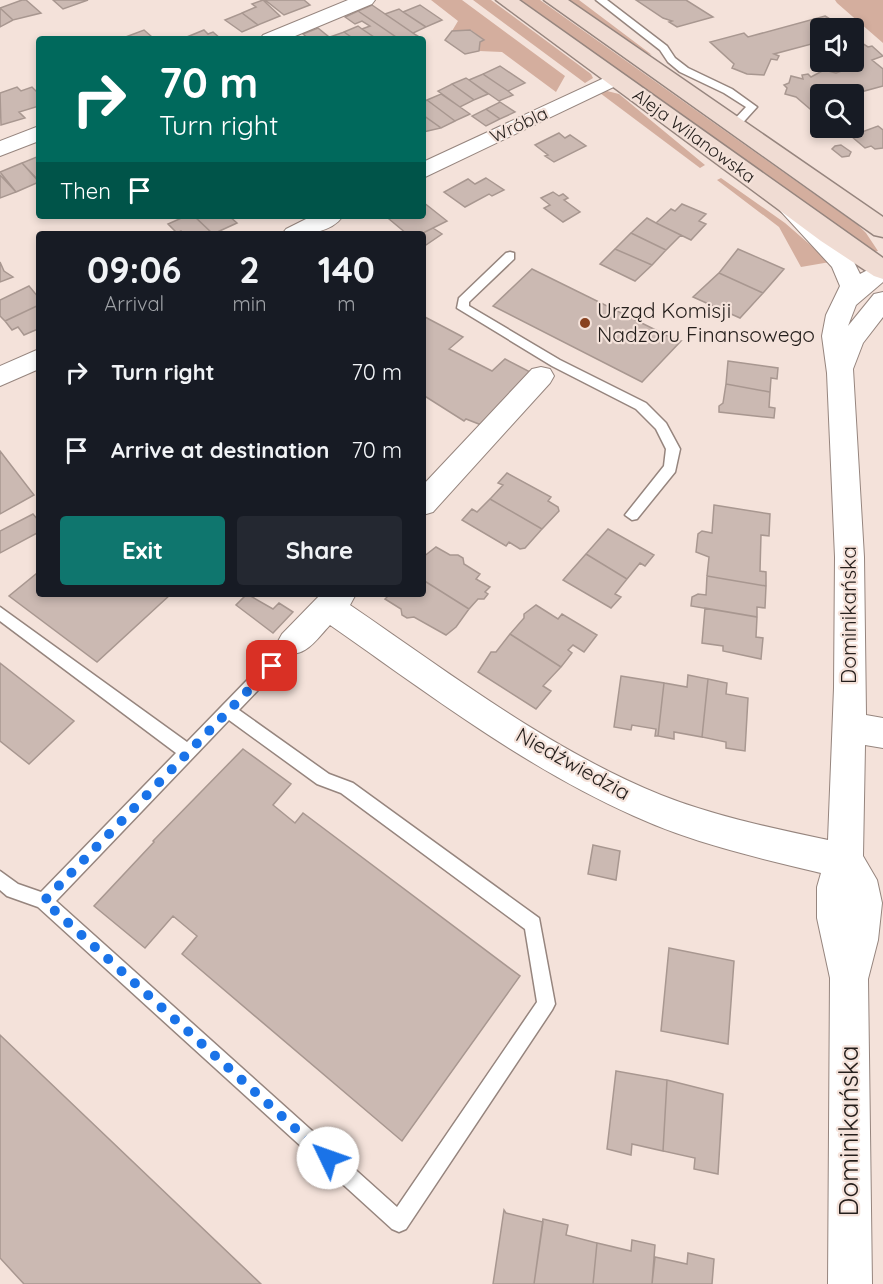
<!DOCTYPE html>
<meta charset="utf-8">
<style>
:root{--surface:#171b24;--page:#242831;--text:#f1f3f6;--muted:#9ea1a6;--accent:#0f766e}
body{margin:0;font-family:Quicksand,sans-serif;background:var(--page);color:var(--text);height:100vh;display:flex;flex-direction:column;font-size:22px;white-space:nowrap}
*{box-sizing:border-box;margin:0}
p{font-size:20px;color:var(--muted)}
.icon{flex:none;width:33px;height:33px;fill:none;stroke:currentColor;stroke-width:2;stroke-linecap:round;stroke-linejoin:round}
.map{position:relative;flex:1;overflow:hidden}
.sheet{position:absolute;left:36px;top:231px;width:390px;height:366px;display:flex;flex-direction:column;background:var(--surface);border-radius:6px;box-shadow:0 3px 9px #0003}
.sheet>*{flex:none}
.top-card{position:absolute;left:36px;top:36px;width:390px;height:183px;border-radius:6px;box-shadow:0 3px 9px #0003;background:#00695c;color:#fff;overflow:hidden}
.controls{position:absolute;left:810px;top:18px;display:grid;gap:12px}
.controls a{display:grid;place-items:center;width:54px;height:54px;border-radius:6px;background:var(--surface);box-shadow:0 3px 9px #0003;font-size:30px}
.pin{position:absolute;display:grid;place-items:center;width:51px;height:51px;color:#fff;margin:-26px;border-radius:12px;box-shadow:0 3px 9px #0006}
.me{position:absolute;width:66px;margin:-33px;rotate:312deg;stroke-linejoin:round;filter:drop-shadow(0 0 4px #0008)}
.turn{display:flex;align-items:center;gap:21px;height:126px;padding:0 24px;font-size:27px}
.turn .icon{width:78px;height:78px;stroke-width:2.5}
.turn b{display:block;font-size:42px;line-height:51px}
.then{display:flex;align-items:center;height:57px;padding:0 24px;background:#0003;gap:12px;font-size:22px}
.eta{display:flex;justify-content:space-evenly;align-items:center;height:102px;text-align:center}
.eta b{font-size:36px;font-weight:700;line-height:42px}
.cta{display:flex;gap:12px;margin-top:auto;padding:12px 24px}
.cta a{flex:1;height:69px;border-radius:6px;background:var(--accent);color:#fff;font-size:24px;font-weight:700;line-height:69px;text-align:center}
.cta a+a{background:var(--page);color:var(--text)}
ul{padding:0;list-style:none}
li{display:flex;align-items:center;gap:18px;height:78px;padding:0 24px}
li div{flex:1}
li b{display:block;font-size:22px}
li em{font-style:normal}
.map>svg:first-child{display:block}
</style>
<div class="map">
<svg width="883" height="1284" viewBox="0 0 883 1284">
<rect width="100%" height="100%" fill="#f4e2da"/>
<!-- green -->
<path fill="#d4ae9e" d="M 431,0 L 462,0 L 565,76 L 556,92 L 502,52 L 479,51 L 480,42 L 484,40 L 471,30 L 452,31 L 458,21 Z
M 473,0 L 491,0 L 591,74 L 593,78 L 585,83 Z
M 521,0 L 540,0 L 858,225 L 866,233 L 878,251 L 874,252 L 862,245 Z
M 569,0 L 579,0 L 652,55 L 644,52 Z
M 835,0 L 883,0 L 883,43 L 837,3 Z
M 607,91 L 619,94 L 705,165 L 700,168 L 600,93 Z
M 721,178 L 785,223 L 830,262 L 801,267 L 779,227 L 717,180 Z"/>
<!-- building -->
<path fill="#cbb9b2" stroke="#a89790" stroke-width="1.5" d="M 22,0 L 26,0 L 41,13 L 13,20 L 0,8 Z
M 53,0 L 88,0 L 63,9 Z
M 263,0 L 280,16 L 258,25 L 242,13 L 256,7 L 252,4 Z
M 265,0 L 304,0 L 310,5 L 284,15 Z
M 636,0 L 686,0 L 713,17 L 677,27 L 669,22 L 672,21 L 663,18 Z
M 372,5 L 416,35 L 421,38 L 399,39 L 358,11 Z
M 420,5 L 442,20 L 426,27 L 403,12 Z
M 0,8 L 13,20 L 0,27 Z
M 399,9 L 403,12 L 426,27 L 413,33 L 416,35 L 385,14 Z
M 358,11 L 399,39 L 377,39 L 362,29 L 370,26 L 362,21 L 355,24 L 345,17 Z
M 242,13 L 258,25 L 242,32 L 225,20 Z
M 825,16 L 845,28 L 820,28 L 820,48 L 815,43 L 774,54 L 779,56 L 777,60 L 771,59 L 764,75 L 747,74 L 732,68 L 734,64 L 710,42 L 744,33 L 748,37 Z
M 358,26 L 362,29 L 377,39 L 354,39 L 344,32 Z
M 318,28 L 329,37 L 309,39 L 303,34 Z
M 144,30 L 152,37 L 123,38 Z
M 204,30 L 208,34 L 213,32 L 221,39 L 182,39 Z
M 470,30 L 484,40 L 480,42 L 479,51 L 465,54 L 445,40 L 452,31 Z
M 344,32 L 354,39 L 330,37 Z
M 854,38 L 868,47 L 872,46 L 883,56 L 872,60 L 883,69 L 883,86 L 861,92 L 858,97 L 820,94 L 820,106 L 810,109 L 796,97 L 785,94 L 787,88 L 784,85 L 789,83 L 791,76 L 803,79 L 802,75 L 808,74 L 811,77 L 824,70 L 836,73 L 845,70 L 836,62 L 854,62 Z
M 500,66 L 525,83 L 508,91 L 483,74 Z
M 483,74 L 508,91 L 513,95 L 499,101 L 469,80 Z
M 466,78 L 469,80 L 488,94 L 474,100 L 452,84 Z
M 452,84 L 474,100 L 460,107 L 438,91 Z
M 17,87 L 21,91 L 32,87 L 39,94 L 39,106 L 19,112 L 25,118 L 1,125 L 0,93 Z
M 441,94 L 460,107 L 470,114 L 455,121 L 427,100 Z
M 427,100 L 455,121 L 441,128 L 423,115 L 423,102 Z
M 500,102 L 515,112 L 500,119 L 486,109 Z
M 486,109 L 500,119 L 486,126 L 472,116 Z
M 423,115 L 441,128 L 423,132 Z
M 878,126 L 883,130 L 883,148 L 875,149 L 871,146 L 865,148 L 851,136 Z
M 559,133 L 565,138 L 570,135 L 586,146 L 554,162 L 545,156 L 548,155 L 535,145 Z
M 841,145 L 851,152 L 849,156 L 842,157 L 832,149 L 835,146 Z
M 39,156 L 39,181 L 22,163 Z
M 22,163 L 39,182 L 16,192 L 0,172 Z
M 0,175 L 16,192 L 0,198 Z
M 486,178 L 504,190 L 492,196 L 489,194 L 465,207 L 444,192 L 468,179 L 475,184 Z
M 553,192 L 559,196 L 563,194 L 568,198 L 564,200 L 580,212 L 563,222 L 544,208 L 550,205 L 541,198 Z
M 423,202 L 447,221 L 421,234 L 407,234 L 389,219 L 395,216 L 423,216 Z
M 682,204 L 706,214 L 699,221 L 706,224 L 691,240 L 656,223 L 671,209 L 675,211 Z
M 186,216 L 194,216 L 213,234 L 184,234 L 181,231 L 177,233 L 168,224 Z
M 194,216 L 229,216 L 237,223 L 213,234 Z
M 647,218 L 656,223 L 681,235 L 666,250 L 631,233 Z
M 433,228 L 442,234 L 423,247 L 421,234 Z
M 631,233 L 666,250 L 652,265 L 615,249 Z
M 615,249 L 652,265 L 635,281 L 600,264 Z
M 738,249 L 784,269 L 763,293 L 719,273 Z
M 0,262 L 4,271 L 13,277 L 0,282 Z
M 532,269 L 678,341 L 681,341 L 642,382 L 493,306 Z
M 719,273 L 763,293 L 740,318 L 693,297 Z
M 29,286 L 39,298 L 39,305 L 5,321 L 0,316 L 0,300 Z
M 39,305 L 38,329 L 24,335 L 18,327 L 12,330 L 5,321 Z
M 423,316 L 463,337 L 449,349 L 492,371 L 505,359 L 532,373 L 484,426 L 466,419 L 464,421 L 423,395 Z
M 728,361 L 778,368 L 777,379 L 771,378 L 770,392 L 726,384 Z
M 726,384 L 770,392 L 769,407 L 775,408 L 774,418 L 719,412 L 719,406 L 723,403 Z
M 0,451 L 34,495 L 0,514 Z
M 507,473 L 551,497 L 548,501 L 558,507 L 559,511 L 542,529 L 490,499 L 503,485 L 498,483 Z
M 490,499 L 542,529 L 525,548 L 520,549 L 509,542 L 506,546 L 462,520 L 472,509 L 477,512 Z
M 714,505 L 770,514 L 769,536 L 761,535 L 760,571 L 766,572 L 766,586 L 707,576 L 709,557 L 696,552 L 698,534 L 702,531 L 712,533 Z
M 33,514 L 39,521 L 39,532 L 0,553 L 0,531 Z
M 608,529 L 654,555 L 645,566 L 640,563 L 627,579 L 586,554 Z
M 436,547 L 450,555 L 458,555 L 463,558 L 464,564 L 480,574 L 476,579 L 490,587 L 485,592 L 488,594 L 484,599 L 478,599 L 469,609 L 423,580 L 423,557 Z
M 586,554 L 627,579 L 615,594 L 621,597 L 611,608 L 563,580 Z
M 36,574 L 39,576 L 39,594 L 171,594 L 97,662 L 9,596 Z
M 707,576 L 766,586 L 765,608 L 757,607 L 757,617 L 691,606 L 692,597 L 698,594 L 706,595 Z
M 423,580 L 469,609 L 456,627 L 446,635 L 414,617 L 407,618 L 402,615 L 401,609 L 385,599 L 390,594 L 423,594 Z
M 247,594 L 273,609 L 279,603 L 293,612 L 273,633 L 236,605 Z
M 536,605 L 558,619 L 562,614 L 597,635 L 584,652 L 573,645 L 568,650 L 572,653 L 561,667 L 510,634 L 524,618 L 524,614 Z
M 705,608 L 757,617 L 756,637 L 763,638 L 761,659 L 723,651 L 723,646 L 702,643 Z
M 510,634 L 561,667 L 543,686 L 551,691 L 536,709 L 478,672 L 491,652 L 496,652 Z
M 0,663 L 74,721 L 29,764 L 0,741 Z
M 688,675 L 708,679 L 702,737 L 674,732 L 674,739 L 658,736 L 664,683 L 687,687 Z
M 621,676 L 664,683 L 658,736 L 655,736 L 656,729 L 632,725 L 631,730 L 614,727 Z
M 708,679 L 727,683 L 726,694 L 748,698 L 745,751 L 726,748 L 726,742 L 702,737 Z
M 243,749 L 291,784 L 273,805 L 295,823 L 303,813 L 520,976 L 402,1141 L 182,954 L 197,936 L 173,916 L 145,948 L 94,906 L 154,842 L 153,841 Z
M 593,845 L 620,851 L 616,880 L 588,874 Z
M 669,948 L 734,961 L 728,1044 L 661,1031 Z
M 0,1035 L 261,1284 L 24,1284 L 0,1258 Z
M 616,1071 L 667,1080 L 663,1151 L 632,1144 L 631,1155 L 607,1149 Z
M 667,1080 L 723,1094 L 718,1174 L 694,1169 L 695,1158 L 663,1151 Z
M 504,1210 L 506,1213 L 543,1222 L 534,1284 L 493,1284 Z
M 543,1219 L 568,1225 L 566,1235 L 597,1243 L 593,1284 L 534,1284 Z
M 632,1240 L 655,1245 L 652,1284 L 593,1284 L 597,1243 L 631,1251 Z
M 688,1253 L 714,1259 L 712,1284 L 652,1284 L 655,1257 L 687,1264 Z"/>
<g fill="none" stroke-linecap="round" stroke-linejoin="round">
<defs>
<path id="service" d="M 596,0 L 607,0 L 667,46 L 675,58 L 688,68 L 732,89 L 757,107 L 738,128 L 730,128 L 730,124 L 746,107 L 724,93 L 680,72 L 668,62 L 660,50 Z
M 510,252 L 514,253 L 514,259 L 469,302 L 469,306 L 560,360 L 646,403 L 666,423 L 680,449 L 675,472 L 637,519 L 632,520 L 625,515 L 664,466 L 666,449 L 656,429 L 636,409 L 552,366 L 457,308 L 459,298 L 506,253 Z
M 0,607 L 187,742 L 288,638 L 298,638 L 301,643 L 298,648 L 239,710 L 329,774 L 353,783 L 539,918 L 555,1004 L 552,1010 L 406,1229 L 399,1232 L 392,1229 L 38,907 L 7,896 L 0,890 L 0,871 L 18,884 L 41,892 L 176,753 L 0,621 ZM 229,720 L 317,784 L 341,793 L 525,929 L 537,1002 L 397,1207 L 56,901 Z"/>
<path id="minor" d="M 348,0 L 375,0 L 372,4 L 288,39 L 260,39 L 263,35 Z
M 615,73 L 622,75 L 625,79 L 622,83 L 423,178 L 423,162 Z
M 39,126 L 39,141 L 0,156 L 0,141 Z
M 786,197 L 794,199 L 852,258 L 860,274 L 883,262 L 883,282 L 856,305 L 848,326 L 874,294 L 883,292 L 883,317 L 863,343 L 853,369 L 864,557 L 866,715 L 883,718 L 883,748 L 865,745 L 863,856 L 877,880 L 882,903 L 878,940 L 868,979 L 872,1284 L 828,1284 L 830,978 L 817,918 L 817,887 L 821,873 C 758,858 693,843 634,816 C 524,767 429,694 330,625 C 316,640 304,660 282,652 L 277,643 L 282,634 L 321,594 L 356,594 L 350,605 C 450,673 548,749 661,795 C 714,816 772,828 828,840 L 834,688 L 835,557 L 827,373 L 822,336 L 826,315 L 840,286 L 832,267 L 774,204 L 778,199 Z
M 312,216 L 343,216 C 330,235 302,234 282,234 L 286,229 Z
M 39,349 L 39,369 L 0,386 L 0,366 Z
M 541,367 L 550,369 L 554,376 L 550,383 L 433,512 L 423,515 L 423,485 L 532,369 Z"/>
<path id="secondary" d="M 496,0 L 519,0 L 883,258 L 883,279 L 874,276 L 821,241 Z
M 544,0 L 568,0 L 883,217 L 883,237 L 874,235 Z"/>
</defs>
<!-- service casing -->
<use href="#service" stroke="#96857e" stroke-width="3"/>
<!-- minor casing -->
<use href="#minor" stroke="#96857e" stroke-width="2"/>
<!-- secondary casing -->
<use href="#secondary" stroke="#96857e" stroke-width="3"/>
<!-- service -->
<use href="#service" fill="#fff" fill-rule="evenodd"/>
<!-- minor -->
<use href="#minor" fill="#fff" fill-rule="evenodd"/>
<!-- secondary -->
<use href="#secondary" fill="#f0dcd3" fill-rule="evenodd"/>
</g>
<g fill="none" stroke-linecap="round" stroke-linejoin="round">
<!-- route -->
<path stroke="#1a73e8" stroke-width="10" stroke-dasharray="0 18" d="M 272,666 L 44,901 L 328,1158"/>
</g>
<!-- markers -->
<circle fill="#88411f" stroke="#f4e2da" stroke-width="2" cx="585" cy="323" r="6"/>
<g text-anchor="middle" stroke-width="4.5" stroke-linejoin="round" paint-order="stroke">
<!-- far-street labels -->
<g font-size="18" fill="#241e1b" stroke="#f4e2da">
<text transform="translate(519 125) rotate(-25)" y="6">Wróbla</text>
<text transform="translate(694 136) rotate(36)" y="6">Aleja Wilanowska</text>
</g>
<!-- poi labels -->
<g font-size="21" fill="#241e1b" stroke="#f4e2da" text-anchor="start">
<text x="597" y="318">Urząd Komisji<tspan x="597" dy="24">Nadzoru Finansowego</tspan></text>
</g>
<!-- street labels -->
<g font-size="21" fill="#241e1b" stroke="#f4e2da">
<text transform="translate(849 615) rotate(-90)" y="7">Dominikańska</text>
<text transform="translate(573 764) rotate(29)" y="7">Niedźwiedzia</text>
</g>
<!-- near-street labels -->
<g font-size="26" fill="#241e1b" stroke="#f4e2da">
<text transform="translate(849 1131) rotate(-90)" y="9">Dominikańska</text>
</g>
</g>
</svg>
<div class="controls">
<a><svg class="icon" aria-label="sound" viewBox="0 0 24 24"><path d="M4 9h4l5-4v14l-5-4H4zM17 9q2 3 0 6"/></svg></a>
<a><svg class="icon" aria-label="search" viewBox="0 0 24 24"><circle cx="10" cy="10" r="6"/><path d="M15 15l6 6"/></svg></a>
</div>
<div class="pin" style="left:272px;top:666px;background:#d93025"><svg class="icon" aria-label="arrive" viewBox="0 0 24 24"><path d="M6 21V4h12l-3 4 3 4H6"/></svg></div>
<svg class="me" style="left:328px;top:1158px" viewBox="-20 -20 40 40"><circle r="19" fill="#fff"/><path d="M0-13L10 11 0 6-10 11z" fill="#1a73e8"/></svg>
<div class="top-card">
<div class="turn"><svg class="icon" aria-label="right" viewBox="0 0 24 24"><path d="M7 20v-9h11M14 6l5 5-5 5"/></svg><div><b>70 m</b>Turn right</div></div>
<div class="then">Then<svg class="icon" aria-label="arrive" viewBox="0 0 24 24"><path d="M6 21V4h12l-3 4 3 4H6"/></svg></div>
</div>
<section class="sheet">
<div class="eta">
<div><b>09:06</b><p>Arrival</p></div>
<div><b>2</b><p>min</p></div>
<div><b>140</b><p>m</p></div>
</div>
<ul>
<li><svg class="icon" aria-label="right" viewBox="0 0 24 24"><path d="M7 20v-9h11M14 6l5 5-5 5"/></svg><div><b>Turn right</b></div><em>70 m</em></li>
<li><svg class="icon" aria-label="arrive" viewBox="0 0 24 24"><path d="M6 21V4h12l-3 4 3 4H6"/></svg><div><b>Arrive at destination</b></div><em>70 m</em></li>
</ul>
<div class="cta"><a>Exit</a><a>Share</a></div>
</section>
</div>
